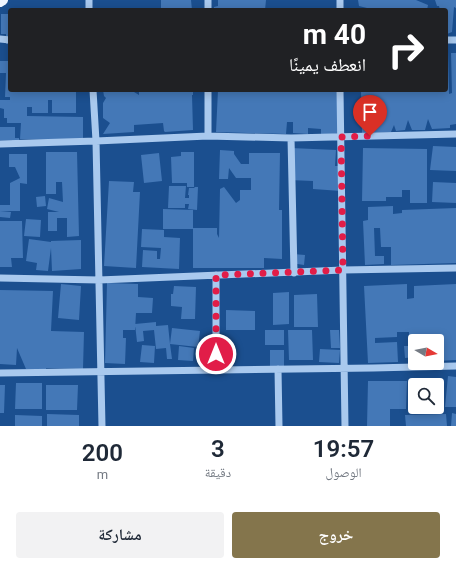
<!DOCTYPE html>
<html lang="ar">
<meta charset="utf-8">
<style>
:root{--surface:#fff;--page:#f2f2f3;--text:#1f2937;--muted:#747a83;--accent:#84754c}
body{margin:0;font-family:Roboto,"Noto Naskh Arabic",sans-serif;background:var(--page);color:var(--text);direction:rtl;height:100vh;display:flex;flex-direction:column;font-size:15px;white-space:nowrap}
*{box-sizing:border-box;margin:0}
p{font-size:13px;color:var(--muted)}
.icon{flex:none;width:22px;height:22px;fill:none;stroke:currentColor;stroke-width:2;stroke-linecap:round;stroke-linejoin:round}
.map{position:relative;height:426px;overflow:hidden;direction:ltr}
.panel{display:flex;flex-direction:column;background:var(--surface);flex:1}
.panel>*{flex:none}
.hud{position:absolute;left:8px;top:8px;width:440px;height:84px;border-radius:4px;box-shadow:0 2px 10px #0003;direction:rtl;background:#202124;color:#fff;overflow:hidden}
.needle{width:26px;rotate:100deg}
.buttons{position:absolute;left:408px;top:334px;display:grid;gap:8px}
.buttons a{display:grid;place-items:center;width:36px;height:36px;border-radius:4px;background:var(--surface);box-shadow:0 2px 10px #0003;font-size:20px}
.pin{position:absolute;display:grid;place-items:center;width:34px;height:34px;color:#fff;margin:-41px -17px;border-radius:50% 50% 50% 0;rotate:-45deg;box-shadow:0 0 4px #0007}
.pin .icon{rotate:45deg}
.me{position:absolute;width:44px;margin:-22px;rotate:0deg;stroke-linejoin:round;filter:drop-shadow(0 0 3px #0008)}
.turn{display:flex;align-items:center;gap:14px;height:84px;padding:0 16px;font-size:18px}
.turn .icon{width:52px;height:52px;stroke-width:2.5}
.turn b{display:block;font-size:28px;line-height:34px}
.eta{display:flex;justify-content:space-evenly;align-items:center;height:68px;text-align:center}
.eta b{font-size:24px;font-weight:600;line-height:28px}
.action{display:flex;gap:8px;margin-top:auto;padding:8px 16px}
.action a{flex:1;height:46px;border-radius:4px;background:var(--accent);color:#fff;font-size:16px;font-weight:600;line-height:46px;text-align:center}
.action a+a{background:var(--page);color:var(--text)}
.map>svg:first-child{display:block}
</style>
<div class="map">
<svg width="456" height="426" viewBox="0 0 456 426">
<rect width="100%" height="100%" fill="#1b4f8f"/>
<!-- building -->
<path fill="#4478b7" d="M 161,0 L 191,0 L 192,10 L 161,10 Z
M 218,0 L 266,0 L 265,10 L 214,10 L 214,7 L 218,6 Z
M 358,0 L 416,0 L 428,5 L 427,10 L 367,10 L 367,8 L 359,6 Z
M 435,0 L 456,0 L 456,8 L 454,7 L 452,32 L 447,34 L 446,29 L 446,10 L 440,10 L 439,6 L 437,6 Z
M 1,14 L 10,14 L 10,44 L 6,44 L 6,34 L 1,34 Z
M 446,52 L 448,52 L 449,94 L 452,93 L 451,53 L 456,53 L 456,124 L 450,125 L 450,128 L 432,129 L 428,119 L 425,130 L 412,130 L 408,120 L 405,130 L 396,131 L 394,125 L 391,132 L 362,133 L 361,90 L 446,90 Z
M 0,61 L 10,61 L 10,90 L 76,90 L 76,113 L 52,113 L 52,100 L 48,100 L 48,113 L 32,113 L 32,107 L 27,107 L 27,116 L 83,117 L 83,140 L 20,139 L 21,123 L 7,123 L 7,118 L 4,118 L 4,109 L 0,108 L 0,100 L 10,100 L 10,97 L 5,97 L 6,73 L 0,73 Z
M 103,90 L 134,90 L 134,92 L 139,95 L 139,90 L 193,90 L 193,95 L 192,95 L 193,130 L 165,132 L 164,131 L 163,123 L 134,125 L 134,132 L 103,134 L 110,123 L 103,118 L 103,103 L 106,98 L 104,96 Z
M 218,90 L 340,90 L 341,137 L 321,136 L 321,129 L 308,128 L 308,134 L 293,133 L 293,122 L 287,122 L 286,134 L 216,132 Z
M 0,127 L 15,127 L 15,138 L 19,138 L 19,142 L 12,142 L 12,140 L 0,140 Z
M 433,146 L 456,147 L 456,171 L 430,170 Z
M 291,148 L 336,150 L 335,166 L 342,166 L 341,191 L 313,189 L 313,181 L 289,180 Z
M 363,148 L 427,149 L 427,203 L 410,203 L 410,190 L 402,190 L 402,197 L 386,197 L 386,201 L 362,201 Z
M 220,150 L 234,151 L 234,154 L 241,164 L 249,164 L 249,153 L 280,153 L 279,210 L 282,210 L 282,259 L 264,258 L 264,268 L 193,268 L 193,228 L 217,228 L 217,234 L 219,238 L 220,189 L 224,187 L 236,203 L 240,200 L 240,190 L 251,190 L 251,178 L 236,178 L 229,168 L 228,179 L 219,179 Z
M 46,152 L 77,152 L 79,236 L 67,237 L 67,218 L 57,218 L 57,231 L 48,231 L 48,212 L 59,212 L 47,209 L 49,198 L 63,202 L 62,182 L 56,182 L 56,194 L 46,194 Z
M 181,152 L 194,152 L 194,187 L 187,187 L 187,183 L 172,183 L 171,157 L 181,156 Z
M 159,153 L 162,181 L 144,183 L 141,155 Z
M 9,154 L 27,154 L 27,184 L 20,183 L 20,211 L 0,211 L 0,205 L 10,205 L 10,183 L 20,178 L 15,167 L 9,167 Z
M 109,181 L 134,182 L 133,192 L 140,192 L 136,268 L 104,266 Z
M 433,182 L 456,183 L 456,203 L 432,202 Z
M 169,186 L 186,186 L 185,198 L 189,198 L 189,195 L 188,195 L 189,188 L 194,188 L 195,187 L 198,187 L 197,210 L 188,209 L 189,204 L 185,204 L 185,208 L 168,208 Z
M 45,196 L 46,206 L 37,207 L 36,197 Z
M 393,206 L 393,214 L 402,213 L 402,210 L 456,208 L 456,263 L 391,265 L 391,247 L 381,247 L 380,228 L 374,228 L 375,256 L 384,256 L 384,264 L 365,265 L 363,221 L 368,220 L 368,207 Z
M 163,209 L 193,210 L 193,229 L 163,229 Z
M 0,211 L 11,212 L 10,218 L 0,217 Z
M 26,219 L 41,220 L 40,237 L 24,236 Z
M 0,221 L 22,221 L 23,258 L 11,258 L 12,267 L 0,267 Z
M 142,229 L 164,230 L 164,237 L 180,238 L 179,269 L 142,267 L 143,250 L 157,251 L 157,259 L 160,259 L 161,248 L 141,247 Z
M 29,239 L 51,242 L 51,241 L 81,240 L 81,269 L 52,271 L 51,248 L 48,271 L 36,270 L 37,263 L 26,261 Z
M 293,254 L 305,255 L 304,265 L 291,263 Z
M 107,283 L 138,284 L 138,297 L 153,298 L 152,313 L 136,313 L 135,330 L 123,330 L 123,338 L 126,338 L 125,364 L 105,363 Z
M 61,284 L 81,286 L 79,320 L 58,318 Z
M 407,284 L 407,299 L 414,298 L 414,286 L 456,284 L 456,360 L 437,361 L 437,341 L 428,341 L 428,338 L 409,339 L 409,332 L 397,332 L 397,337 L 375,338 L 375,343 L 397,342 L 398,362 L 368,363 L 364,286 Z
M 174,286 L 196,287 L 195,319 L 181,319 L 182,307 L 171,306 L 171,294 L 173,294 Z
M 0,290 L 53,291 L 51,331 L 84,332 L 83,369 L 46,368 L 46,370 L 26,369 L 17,348 L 16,365 L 0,364 Z
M 289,292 L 289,324 L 273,325 L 273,293 Z
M 317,294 L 318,327 L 294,327 L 294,295 Z
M 226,310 L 255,311 L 255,330 L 226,330 Z
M 156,322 L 156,326 L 168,325 L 170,344 L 172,328 L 200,331 L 198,347 L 170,344 L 172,359 L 167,359 L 166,348 L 156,349 L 154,330 L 143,331 L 144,341 L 137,342 L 135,324 Z
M 265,330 L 284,330 L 284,345 L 265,345 Z
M 288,330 L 312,330 L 313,360 L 289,360 Z
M 330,330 L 339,330 L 340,348 L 331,348 Z
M 142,345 L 155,346 L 154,363 L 140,362 Z
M 179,346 L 194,348 L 193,361 L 178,360 Z
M 404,346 L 415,346 L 415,357 L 405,358 Z
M 320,349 L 340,350 L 339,363 L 319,362 Z
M 270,350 L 284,350 L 284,366 L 270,366 Z
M 448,376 L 456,377 L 456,407 L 445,407 Z
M 412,379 L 435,380 L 435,385 L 415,385 L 415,393 L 411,393 Z
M 368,381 L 407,381 L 406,409 L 390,409 L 390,426 L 367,426 Z
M 16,383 L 42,383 L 42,409 L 15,409 Z
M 0,385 L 5,385 L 4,413 L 0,413 Z
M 46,385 L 78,385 L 77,410 L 46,410 Z
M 452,413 L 456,414 L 456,426 L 451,426 Z
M 47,414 L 79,415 L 79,426 L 47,426 Z
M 446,414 L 447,426 L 406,426 L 405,415 Z
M 15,415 L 42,416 L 42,426 L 15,426 Z"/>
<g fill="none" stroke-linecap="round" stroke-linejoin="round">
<!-- minor -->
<path stroke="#a9c9ee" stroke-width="7" d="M 89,0 L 89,10
M 208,0 L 208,10
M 340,10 L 340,0
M 0,39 L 10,40
M 446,40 L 456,40
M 93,90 L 96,141 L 102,426
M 340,90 L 345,426
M 208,136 L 208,90
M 291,138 L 294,273
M 0,144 L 96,141 L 208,136 L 291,138 L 456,134
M 216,275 L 216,370
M 0,278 L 99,280 L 343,270 L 456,268
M 278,369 L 279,426
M 0,373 L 373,368 L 456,366"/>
<!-- major -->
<path stroke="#f0f6ff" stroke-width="10" d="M 0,2 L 3,0"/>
</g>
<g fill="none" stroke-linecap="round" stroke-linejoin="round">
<!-- route -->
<path stroke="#e11d48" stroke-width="7" stroke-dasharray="0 12.6" d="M 216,354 L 216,275 L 343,270 L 341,137 L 370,136"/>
</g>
</svg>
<div class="buttons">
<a><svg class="needle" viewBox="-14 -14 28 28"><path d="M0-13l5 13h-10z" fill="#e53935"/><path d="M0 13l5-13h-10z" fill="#747a83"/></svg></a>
<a><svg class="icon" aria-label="search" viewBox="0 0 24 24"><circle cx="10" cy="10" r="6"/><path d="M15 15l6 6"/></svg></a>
</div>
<div class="pin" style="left:370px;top:136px;background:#d93025"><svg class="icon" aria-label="arrive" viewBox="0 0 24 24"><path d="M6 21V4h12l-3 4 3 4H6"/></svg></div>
<svg class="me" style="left:216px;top:354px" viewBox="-20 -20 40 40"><circle r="17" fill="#e11d48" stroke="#fff" stroke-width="3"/><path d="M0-11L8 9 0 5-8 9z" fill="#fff"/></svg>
<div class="hud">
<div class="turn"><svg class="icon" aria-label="right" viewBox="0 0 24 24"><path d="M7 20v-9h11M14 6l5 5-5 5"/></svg><div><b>40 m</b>انعطف يمينًا</div></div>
</div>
</div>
<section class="panel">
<div class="eta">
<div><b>19:57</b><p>الوصول</p></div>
<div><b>3</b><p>دقيقة</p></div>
<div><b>200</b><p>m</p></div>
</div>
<div class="action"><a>خروج</a><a>مشاركة</a></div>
</section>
